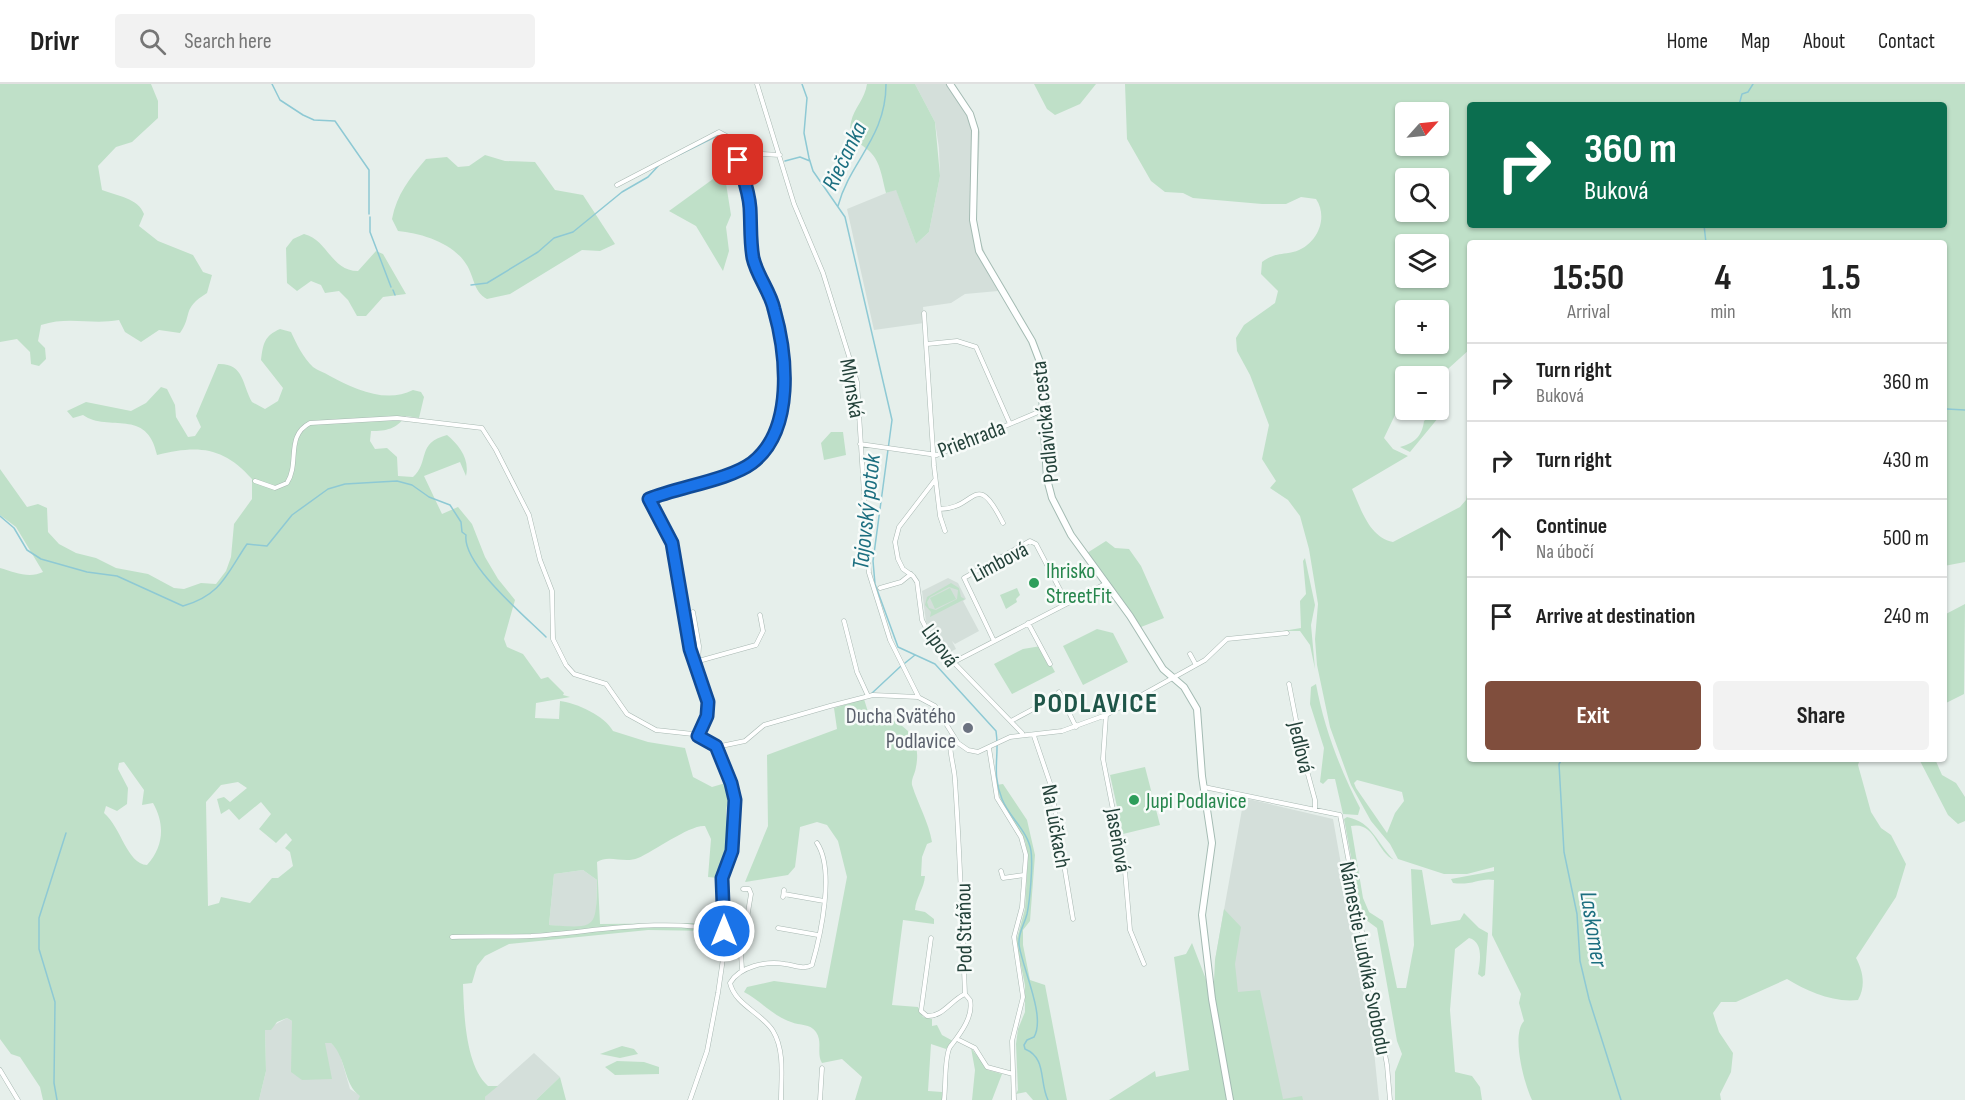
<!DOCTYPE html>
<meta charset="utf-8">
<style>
:root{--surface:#fff;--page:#f2f2f2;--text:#222;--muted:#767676;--line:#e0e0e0;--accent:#804e3d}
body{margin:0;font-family:"Sofia Sans Condensed",sans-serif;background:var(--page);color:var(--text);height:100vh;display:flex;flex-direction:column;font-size:22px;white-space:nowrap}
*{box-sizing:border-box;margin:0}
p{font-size:20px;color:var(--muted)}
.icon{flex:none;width:33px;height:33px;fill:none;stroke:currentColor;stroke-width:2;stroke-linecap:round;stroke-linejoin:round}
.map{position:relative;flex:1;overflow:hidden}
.drawer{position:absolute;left:1467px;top:156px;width:480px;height:522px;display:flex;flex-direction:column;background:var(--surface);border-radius:6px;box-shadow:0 2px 4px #0004}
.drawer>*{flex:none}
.guide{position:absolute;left:1467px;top:18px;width:480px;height:126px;border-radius:6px;box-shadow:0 2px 4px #0004;background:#0b6e4f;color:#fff;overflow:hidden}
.needle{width:39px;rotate:63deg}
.buttons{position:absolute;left:1395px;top:18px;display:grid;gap:12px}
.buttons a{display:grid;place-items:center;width:54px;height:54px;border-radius:6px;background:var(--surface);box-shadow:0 2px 4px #0004;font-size:30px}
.pin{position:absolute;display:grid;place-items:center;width:51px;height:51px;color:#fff;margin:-26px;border-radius:12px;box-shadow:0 3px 9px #0006}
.me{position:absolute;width:66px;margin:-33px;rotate:0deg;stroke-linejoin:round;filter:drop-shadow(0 0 4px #0008)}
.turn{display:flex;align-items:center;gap:21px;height:126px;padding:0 18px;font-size:27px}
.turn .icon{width:78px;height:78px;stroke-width:2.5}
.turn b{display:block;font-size:42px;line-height:51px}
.eta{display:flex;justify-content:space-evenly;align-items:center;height:102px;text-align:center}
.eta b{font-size:36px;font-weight:700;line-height:42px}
.primary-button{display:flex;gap:12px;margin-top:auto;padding:12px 18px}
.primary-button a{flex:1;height:69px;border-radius:6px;background:var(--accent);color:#fff;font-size:24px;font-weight:700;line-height:69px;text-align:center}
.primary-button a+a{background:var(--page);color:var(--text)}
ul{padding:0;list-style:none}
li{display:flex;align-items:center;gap:18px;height:78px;padding:0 18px;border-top:2px solid var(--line)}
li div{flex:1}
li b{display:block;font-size:22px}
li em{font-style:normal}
header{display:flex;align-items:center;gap:36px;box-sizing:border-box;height:84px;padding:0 30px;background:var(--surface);border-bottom:2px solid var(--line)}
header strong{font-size:28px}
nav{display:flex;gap:33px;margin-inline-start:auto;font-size:21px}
.search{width:420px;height:54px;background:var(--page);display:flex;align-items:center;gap:15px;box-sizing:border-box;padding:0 21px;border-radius:6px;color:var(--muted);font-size:22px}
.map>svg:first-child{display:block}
</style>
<header>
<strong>Drivr</strong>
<div class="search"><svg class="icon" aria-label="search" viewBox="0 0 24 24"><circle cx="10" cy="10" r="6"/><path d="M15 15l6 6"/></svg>Search here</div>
<nav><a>Home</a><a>Map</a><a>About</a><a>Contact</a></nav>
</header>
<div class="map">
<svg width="1965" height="1016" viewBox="0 0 1965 1016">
<rect width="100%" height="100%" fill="#e6efeb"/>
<!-- built -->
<path fill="#d4dfda" d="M 915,0 L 954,0 L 974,31 L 980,48 L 976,135 L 978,150 L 986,172 L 980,175 L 998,207 L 965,210 L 951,219 L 923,223 L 924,239 L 874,246 L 847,125 L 896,105 L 916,160 L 929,148 L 940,92 L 939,64 L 935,38 Z
M 948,494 L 958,499 L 966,515 L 963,517 L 979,547 L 955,560 L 952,557 L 956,565 L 946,570 L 926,538 L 922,507 Z
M 1244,714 L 1333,735 L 1374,967 L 1379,1016 L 1239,1016 L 1215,876 Z
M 583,786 L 597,796 L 596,833 L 591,841 L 581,844 L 549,841 L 554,790 Z
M 287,934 L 325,958 L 331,959 L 339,967 L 350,1005 L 361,1012 L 358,1016 L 259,1016 L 266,987 L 265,946 Z
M 534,969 L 560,993 L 536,1016 L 485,1016 L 485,1013 Z"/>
<!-- green -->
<path fill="#bfe0c8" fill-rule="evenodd" d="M 0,0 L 151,0 L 158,17 L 158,34 L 132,58 L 116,63 L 98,82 L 102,106 C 117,112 138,114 144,130 L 139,142 L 158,157 L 193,171 L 203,188 L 212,191 L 207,209 C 181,225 193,231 180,249 L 159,246 L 141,258 L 125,248 L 119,236 C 91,241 69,232 41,241 L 38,257 L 45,264 L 46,275 L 39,282 L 31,280 L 30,268 L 17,255 L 0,258 Z
M 867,0 L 915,0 L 935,38 L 940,92 L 929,148 L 916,160 L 896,106 L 886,109 C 883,98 881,83 875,74 C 867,60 846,58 851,38 C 854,24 865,15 867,0 Z
M 1034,0 L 1096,0 L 1080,20 L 1055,31 L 1047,25 Z
M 1125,0 L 1965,0 L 1965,478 L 1944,482 L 1944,159 L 1470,159 L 1470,265 L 1439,293 L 1406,292 L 1405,322 L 1395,331 L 1384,354 L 1393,365 L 1408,372 L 1352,405 C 1361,425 1369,453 1393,458 L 1460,423 L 1466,416 L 1470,393 L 1470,675 L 1860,675 L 1858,681 L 1871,728 L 1881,744 L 1891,751 L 1906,780 L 1896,813 L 1856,874 C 1863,887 1866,902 1858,916 C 1833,919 1807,907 1787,895 L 1736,918 L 1721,918 L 1713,929 L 1719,948 L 1733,969 L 1731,988 L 1720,1010 L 1721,1016 L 1532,1016 C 1524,999 1511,951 1524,937 L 1519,919 L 1521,910 L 1492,851 L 1494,796 C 1482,793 1471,802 1453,799 L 1451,795 L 1494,787 L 1494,783 L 1467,790 L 1444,790 L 1398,775 L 1390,760 L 1371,737 L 1351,701 L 1330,643 L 1317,581 L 1315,555 L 1318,520 L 1309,465 L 1300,432 L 1288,416 L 1270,404 L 1276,397 L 1262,375 L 1269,341 L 1250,291 L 1237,267 L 1236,254 L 1244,241 L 1275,219 L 1278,207 L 1261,190 L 1262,178 C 1275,169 1279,171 1293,168 C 1317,162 1329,134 1316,115 L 1301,113 L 1286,120 L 1262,120 L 1193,114 L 1183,109 L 1165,108 L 1151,97 L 1127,55 ZM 1470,21 L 1944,21 L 1944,141 L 1470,141 ZM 1438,28 L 1438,62 L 1406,62 L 1406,28 ZM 1438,94 L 1438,128 L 1406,128 L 1406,94 ZM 1438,160 L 1438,194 L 1406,194 L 1406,160 ZM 1438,226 L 1438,260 L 1406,260 L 1406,226 ZM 1357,696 L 1402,708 L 1404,717 L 1395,729 L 1387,749 L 1356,704 L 1354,699 Z
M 485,71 L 505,77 L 535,78 L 555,106 L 583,111 L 615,160 L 600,167 L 582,166 L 510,210 L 487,215 C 472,207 475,191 464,177 C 450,158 420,149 398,147 L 392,135 C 397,110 409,95 426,75 L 447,73 L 458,83 L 469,82 Z
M 724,87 L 731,131 L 726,143 L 729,167 L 723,187 L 696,142 L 669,127 Z
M 304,150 C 328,156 331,187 358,187 L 376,167 L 383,170 L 406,210 L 383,213 L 366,232 L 357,232 L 348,216 L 339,207 L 325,209 L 321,201 L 311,197 L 297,207 L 287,199 L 286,164 L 293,155 Z
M 280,245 L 291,248 C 297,261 303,273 313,283 C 318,287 324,288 330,292 C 354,305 386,320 413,306 L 421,308 L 424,313 L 419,334 L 406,332 C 396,345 387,347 371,347 L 370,357 L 375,365 L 387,364 L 397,373 L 398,392 L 413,393 C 430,378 416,359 447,351 C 459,361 470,375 466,392 L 460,378 L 424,392 L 442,430 L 458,423 L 472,440 L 485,473 L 498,495 L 515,516 L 504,555 L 507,563 L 523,570 L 541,595 L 548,593 L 564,609 L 563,611 L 570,613 L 536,619 L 535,634 L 559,635 L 560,617 C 577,619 605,632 613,647 L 648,658 L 685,664 L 693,693 L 712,703 L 729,698 L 732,710 C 722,726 727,738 731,754 C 733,765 725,776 724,787 C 721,804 729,820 728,838 L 723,840 L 718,794 L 708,793 L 711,755 L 705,742 C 691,740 654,767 638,774 C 624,780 609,770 597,778 L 600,840 L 708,839 L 711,836 L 722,857 L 713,847 L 648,846 L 509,860 L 485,872 L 477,882 L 472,899 L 463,900 C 464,929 465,981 488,1002 L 498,1002 L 485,1013 L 485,1016 L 358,1016 L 360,1012 C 343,1000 347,974 331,959 L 325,959 L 332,995 L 302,996 L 291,988 L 292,937 L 287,934 L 277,938 L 271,946 L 265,946 L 266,987 L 259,1016 L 43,1016 L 40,1003 L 20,973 L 11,970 L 0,955 L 0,484 C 14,488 29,495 43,488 L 16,443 L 0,431 L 0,385 L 27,423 L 38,420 L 47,424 L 48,448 L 59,460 L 76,469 L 96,474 L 116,484 L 148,490 L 174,504 L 184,505 L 201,499 L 216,500 L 226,487 L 231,473 L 234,440 L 252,415 L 252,395 C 223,362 197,361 157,371 C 147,323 109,349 83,331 L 73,334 L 67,327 L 86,318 L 131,327 L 146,319 L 161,303 L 167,305 L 175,321 L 176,333 L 188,353 L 195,352 L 201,343 L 196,332 L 218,280 C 244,279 242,300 252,318 L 265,325 L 278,317 L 283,304 L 261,276 C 263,260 264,252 280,245 ZM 124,678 L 144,706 L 142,721 L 153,719 C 165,740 164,762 147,781 C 127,780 121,743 104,729 L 106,722 L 117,727 L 127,720 L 128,704 L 118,685 L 119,679 ZM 238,698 L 247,704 L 230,718 L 224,713 L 217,715 L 221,730 L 229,725 L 239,736 L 261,718 L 271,730 L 259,745 L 276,759 L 286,749 L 292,756 L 285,764 L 290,768 L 293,782 L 278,794 L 272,794 L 250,819 L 221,813 L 219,819 L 208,822 L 206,718 L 221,701 ZM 583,786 L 597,796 C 596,844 598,845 549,841 L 554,790 Z
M 1441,322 L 1448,322 L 1410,368 L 1400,363 C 1414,359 1422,353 1424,337 Z
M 831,348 L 843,348 L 846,371 L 824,376 L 821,359 Z
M 1106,457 L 1115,464 L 1129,465 L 1141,482 L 1164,534 L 1141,543 L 1087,469 Z
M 1305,474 L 1315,521 L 1311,541 L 1315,585 L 1310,561 L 1300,547 L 1283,547 L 1301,544 L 1300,517 L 1306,510 L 1303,477 Z
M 951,499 L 959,504 L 961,513 L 965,515 L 930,533 L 931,528 L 925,521 L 927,513 ZM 949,503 L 958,506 L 957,515 L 936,526 L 929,524 L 927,518 L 930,513 Z
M 950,504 L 956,515 L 935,525 L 930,514 Z
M 1017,504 L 1020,511 L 1016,515 L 1017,518 L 1006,525 L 1000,511 Z
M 1965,520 L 1964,610 L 1944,620 L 1944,531 Z
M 1097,545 L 1113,549 L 1128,578 L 1083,601 L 1063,562 Z
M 1041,562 L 1055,588 L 1012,610 L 994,580 L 1023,565 Z
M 1316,600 C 1324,644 1340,685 1360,724 L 1358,731 L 1343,730 L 1335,695 L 1328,695 L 1323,700 L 1320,698 L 1324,664 L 1310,620 L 1311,603 Z
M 864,615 L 868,628 C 898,635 923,648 916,683 C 915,690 911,695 912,701 C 918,720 929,739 932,758 L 927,760 L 922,773 L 921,792 L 925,792 C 924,805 916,813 915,826 L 925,828 L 934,835 L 934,840 L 903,836 L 892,921 L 918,923 L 923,933 L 932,935 L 932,942 L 937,941 L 942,951 L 953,957 L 946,965 L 931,960 L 928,1007 L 942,1008 L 942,1016 L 855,1016 L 862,993 L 842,975 L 822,979 C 816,969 823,958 816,948 C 810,939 800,942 791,938 C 773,932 761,917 744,908 L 747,903 L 774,897 L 826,904 L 847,793 L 838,757 L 827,741 L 817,738 L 800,743 L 795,783 L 788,791 L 745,798 L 768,742 L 767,671 L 837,645 L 834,624 Z
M 1919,675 L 1935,675 L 1942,691 L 1956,699 L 1965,713 L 1965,737 L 1958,740 L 1948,731 Z
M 1145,683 L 1160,741 L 1123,750 L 1110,691 Z
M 1003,700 L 1027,736 L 1035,771 L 1030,837 L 1023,846 L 1023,861 L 1030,896 L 1045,901 L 1067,1016 L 1033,1016 L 1026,1008 L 1016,1010 L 1018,1006 L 1016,960 L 1018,945 L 1025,928 L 1025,901 L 1016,858 L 1025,825 L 1028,771 L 1025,757 L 1002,720 L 996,701 Z
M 1347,733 C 1373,738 1377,760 1394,776 C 1376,767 1375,737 1351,742 L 1363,814 L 1369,828 L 1383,837 L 1397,904 L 1406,904 L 1414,861 L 1411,785 L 1422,786 L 1431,841 L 1460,836 L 1464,829 L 1479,844 L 1488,849 L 1485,891 L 1482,893 L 1478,890 C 1480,878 1484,858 1469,854 L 1455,865 L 1450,926 L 1455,988 L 1472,992 L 1480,1003 L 1482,1016 L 1395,1016 L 1395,988 L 1402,970 L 1397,957 L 1377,844 L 1362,833 L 1344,735 Z
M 1224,825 L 1241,843 L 1235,880 L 1238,908 L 1260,906 L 1283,1015 L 1302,1012 L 1303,1016 L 1109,1016 L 1155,987 L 1156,993 L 1189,986 L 1174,873 L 1186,870 L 1192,859 L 1207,898 L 1214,897 L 1215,876 Z
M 622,962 L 634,965 L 638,970 L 620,974 L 600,970 Z
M 971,964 L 988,986 L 1002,990 L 992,1016 L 972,1016 L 975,986 Z
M 617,977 L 644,978 L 659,983 L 659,990 L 615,991 L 605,983 Z
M 560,993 L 566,1016 L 536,1016 Z"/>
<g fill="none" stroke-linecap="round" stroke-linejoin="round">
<!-- stream -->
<path stroke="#8ec9d4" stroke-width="1.5" d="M 272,0 L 280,16 L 303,31 L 314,36 L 335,37 L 369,86 L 369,130
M 802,0 L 807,14 L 804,49 L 809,74 L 813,87 L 845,133 L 892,336 L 873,477 L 875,500 L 898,563 L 935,580 L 996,647 C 1000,672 991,688 1002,715 C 1009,733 1028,747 1031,767 C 1033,781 1030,816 1027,830 C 1024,842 1018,848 1019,861 C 1023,886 1046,933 1034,953 L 1027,956 L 1024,961 L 1025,965 C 1047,974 1039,998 1048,1016
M 1739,21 L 1742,10 L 1748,8 L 1753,0
M 785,77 L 800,73 L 810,77
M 838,122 C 850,77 886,54 886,0
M 370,133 L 370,148 L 391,203
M 1704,141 L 1706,159
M 471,201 L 487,199 L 538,168 L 554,154 L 573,148 L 622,108 L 648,93 L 660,80 L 719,51 L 754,72
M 393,206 L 395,211
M 1947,325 L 1965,326
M 0,432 L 14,444 L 27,466 L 41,475 L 87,488 L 117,492 L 183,522 C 222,511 227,489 247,460 L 267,462 L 292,431 L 328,405 L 345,400 L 397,397 L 412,401 L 429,413 L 450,421 L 461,438 L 462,448 L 466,451 C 462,480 526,533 546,553
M 905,579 L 915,571
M 871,610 L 901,582
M 1562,675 L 1559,680 L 1564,768 L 1577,830 L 1580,877 L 1589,915 L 1621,1016
M 57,1016 L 54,999 L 55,918 L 39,865 L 39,834 L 66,749"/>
<defs>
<path id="street" d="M 757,0 L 794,120 L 823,189 L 857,298 L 869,489 L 890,556 L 918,612
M 617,101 L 719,48 L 760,70 L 780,71
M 924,229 L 934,382 L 940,432 L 945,447
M 927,260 L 957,257 L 976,263 L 1010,340
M 860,360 L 937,371 L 1043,326
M 935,396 L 899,443 L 895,458 L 898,475 L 903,485 L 913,492 L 917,498 L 922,536 L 933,557 L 1022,649
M 255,397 L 275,404 L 287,399 C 300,379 285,352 310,339 L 397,334 L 482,344 L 496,366 L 529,431 L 540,476 L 552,507 L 553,555 L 566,581 L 574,590 L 606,600 L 627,630 L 656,646 L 693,650 L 709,659 L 721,662 L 745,657 L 764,641 L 830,622 L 873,611 L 918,613 L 935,622 L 958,659 L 968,666 L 978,668 L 1010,653 L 1062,647 L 1106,631 L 1205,576 L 1227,555 L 1287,549
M 939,425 C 976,426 975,383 1003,439
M 880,504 L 901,498 L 911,490
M 693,528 L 699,562 L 698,577
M 844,537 L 857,588 L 868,612
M 1028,539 L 1050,580
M 994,557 L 964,494 L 1030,457 L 1036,460 L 1067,519
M 1190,570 L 1196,581
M 695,578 L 756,561 L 763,547 L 760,531
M 952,579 L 1105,500
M 1289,600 L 1303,672 L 1315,716 L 1315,726
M 1059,608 L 1076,643
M 1106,631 L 1103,675 L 1125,787 L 1130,846 L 1144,880
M 1011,637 L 1050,616
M 698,652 L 707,632 L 708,618 L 690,565 L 672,459 L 649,415 C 678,403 728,397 752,379 C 795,347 786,271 774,225 C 770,209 759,195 755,179 C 750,160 752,140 750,120 C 748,103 734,73 737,59
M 952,652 C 947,664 955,684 955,697 C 960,768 962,839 965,910
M 1034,652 L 1051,702 L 1073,835
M 989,664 L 997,714 L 1021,753 L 1026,771 L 1022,823 L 1014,853 L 1023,913 L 1012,957 L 1014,1016
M 1204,703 L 1340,731 L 1387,981 L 1390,1016
M 1001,787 L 1003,794 L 1024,791
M 784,810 L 824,817
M 783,813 L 784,806
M 778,844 L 818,851
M 452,853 C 478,852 505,853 531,852 C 594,848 662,833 724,847
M 931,854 L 921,927 L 927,932 C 943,933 951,916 965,910
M 742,885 L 741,870 L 751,810 L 749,805 L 743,805
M 959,956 L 975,964 L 987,983 L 1013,990
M 0,986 L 18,1016
M 690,1016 L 707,967 L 718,909 L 725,861 L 722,794 L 730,773 L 735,731 L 731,699 L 716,662
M 781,1016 C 781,994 785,967 773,947 C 762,929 735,921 730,899 C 740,882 766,877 785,880 C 794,881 804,886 812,881 C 821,850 835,786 817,759
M 820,1016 L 822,984
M 944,1016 C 946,1004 944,973 950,963 C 959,951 974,933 970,916 L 965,910"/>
<path id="secondary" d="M 950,0 L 970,30 L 975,46 L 973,136 L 979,167 L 1032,257 L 1040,278 L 1047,395 L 1052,414 L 1071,451 L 1130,532 L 1163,585 L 1184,603 L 1197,625 L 1202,692 L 1212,759 L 1202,831 L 1212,915 L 1230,1016"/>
</defs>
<!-- street casing -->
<use href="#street" stroke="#a8b8b2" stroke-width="5"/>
<!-- secondary casing -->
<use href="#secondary" stroke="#a4bbb3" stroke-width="8"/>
<!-- street -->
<use href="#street" stroke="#fff" stroke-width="4"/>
<!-- secondary -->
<use href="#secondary" stroke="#fff" stroke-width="6"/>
</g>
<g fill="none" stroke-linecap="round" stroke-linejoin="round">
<defs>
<path id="route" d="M 724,847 L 722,794 L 732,767 L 735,716 L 731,699 L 716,662 L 698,652 L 707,632 L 708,618 L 690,565 L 672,459 L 649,415 C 678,403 729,396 752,379 C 795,346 787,271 774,225 C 770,207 757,192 753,174 C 750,158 751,141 750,124 C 749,107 743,93 738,76"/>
</defs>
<!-- route casing -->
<use href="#route" stroke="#114b97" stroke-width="15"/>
<!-- route -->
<use href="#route" stroke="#1a73e8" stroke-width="10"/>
</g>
<!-- markers -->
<g fill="#2e9e5b" stroke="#f7fbf9" stroke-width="2">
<circle cx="1034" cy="499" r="6"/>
<circle cx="1134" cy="716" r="6"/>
</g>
<circle fill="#6b7280" stroke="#f7fbf9" stroke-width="2" cx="968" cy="644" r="6"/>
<g text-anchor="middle" stroke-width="5" stroke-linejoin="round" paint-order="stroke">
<!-- street labels -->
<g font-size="22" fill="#24423a" stroke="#f7fbf9">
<text transform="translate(853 304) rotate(80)" y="8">Mlynská</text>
<text transform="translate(1044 338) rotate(-96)" y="8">Podlavická cesta</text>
<text transform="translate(971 354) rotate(-21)" y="8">Priehrada</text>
<text transform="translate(999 477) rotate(-28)" y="8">Limbová</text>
<text transform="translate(941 561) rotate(54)" y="8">Lipová</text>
<text transform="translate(1302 663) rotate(77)" y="8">Jedľová</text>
<text transform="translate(1057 742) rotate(80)" y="8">Na Lúčkach</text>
<text transform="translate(1119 756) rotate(80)" y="8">Jaseňová</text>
<text transform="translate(963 844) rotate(-91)" y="8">Pod Stráňou</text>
<text transform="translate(1366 874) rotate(79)" y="8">Námestie Ludvíka Svobodu</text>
</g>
<!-- leisure labels -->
<g font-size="22" fill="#27864d" stroke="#f7fbf9" text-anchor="start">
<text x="1046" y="494">Ihrisko<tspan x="1046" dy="25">StreetFit</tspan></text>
<text x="1146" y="724">Jupi Podlavice</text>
</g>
<!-- worship labels -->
<g font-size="22" fill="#5b616d" stroke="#f7fbf9" text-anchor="end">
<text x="956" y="639">Ducha Svätého<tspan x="956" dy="25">Podlavice</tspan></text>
</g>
<!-- water labels -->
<g font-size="24" font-style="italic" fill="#1c6f80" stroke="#f7fbf9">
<text transform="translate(844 72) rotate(-64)" y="8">Riečanka</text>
<text transform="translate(866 428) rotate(-84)" y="8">Tajovský potok</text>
<text transform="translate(1594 845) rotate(81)" y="8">Laskomer</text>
</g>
<!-- district labels -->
<g font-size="28" font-weight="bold" letter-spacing="1.5" fill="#1f5548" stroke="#f7fbf9">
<text x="1096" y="628">PODLAVICE</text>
</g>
</g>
</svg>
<div class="buttons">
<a><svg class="needle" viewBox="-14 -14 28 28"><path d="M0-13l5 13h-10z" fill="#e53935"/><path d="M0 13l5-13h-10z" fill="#767676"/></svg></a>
<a><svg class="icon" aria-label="search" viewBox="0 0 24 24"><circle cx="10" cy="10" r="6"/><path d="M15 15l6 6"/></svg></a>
<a><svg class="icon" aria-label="layers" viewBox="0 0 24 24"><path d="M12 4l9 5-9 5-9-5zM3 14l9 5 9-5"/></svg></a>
<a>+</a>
<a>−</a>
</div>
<div class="pin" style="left:738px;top:76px;background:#d93025"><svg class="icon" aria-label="arrive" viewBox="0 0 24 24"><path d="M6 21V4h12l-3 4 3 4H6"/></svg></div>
<svg class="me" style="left:724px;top:847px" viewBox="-20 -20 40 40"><circle r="17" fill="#1a73e8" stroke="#fff" stroke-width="3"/><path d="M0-11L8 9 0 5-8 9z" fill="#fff"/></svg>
<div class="guide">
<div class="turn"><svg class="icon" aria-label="right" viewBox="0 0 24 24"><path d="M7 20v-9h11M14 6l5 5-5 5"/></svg><div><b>360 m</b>Buková</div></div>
</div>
<section class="drawer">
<div class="eta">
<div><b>15:50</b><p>Arrival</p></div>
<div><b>4</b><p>min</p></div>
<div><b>1.5</b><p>km</p></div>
</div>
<ul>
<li><svg class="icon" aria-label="right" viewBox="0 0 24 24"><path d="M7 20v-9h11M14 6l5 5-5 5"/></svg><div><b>Turn right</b><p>Buková</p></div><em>360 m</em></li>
<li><svg class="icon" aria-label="right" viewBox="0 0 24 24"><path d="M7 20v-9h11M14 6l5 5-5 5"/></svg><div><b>Turn right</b></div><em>430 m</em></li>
<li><svg class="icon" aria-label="ahead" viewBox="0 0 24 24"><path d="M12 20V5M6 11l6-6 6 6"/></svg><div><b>Continue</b><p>Na úbočí</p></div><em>500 m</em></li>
<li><svg class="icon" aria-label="arrive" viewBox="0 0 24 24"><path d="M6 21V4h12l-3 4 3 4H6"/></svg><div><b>Arrive at destination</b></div><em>240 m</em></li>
</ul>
<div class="primary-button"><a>Exit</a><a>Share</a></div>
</section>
</div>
